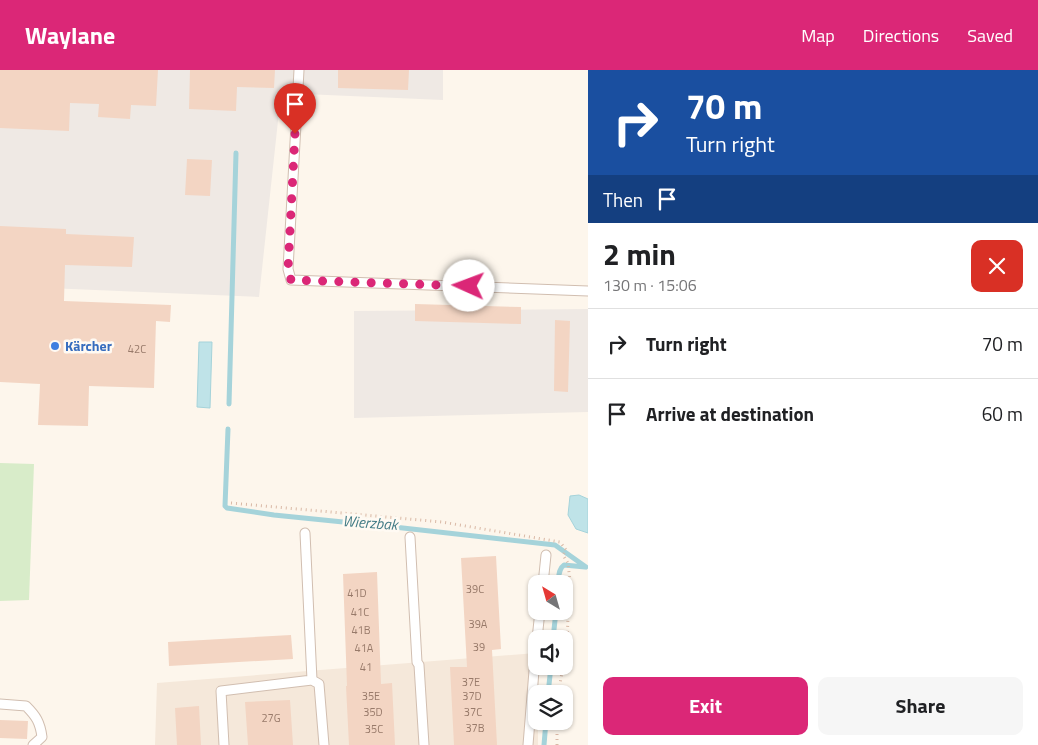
<!DOCTYPE html>
<meta charset="utf-8">
<style>
:root{--surface:#fff;--page:#f6f6f6;--text:#202124;--muted:#757577;--line:#e0e0e0;--accent:#db2777}
body{margin:0;font-family:"Titillium Web",sans-serif;background:var(--page);color:var(--text);height:100vh;display:flex;flex-direction:column;font-size:19px;white-space:nowrap}
*{box-sizing:border-box;margin:0}
p{font-size:16px;color:var(--muted)}
.icon{flex:none;width:28px;height:28px;fill:none;stroke:currentColor;stroke-width:2;stroke-linecap:round;stroke-linejoin:round}
.map{position:relative;flex:1;overflow:hidden}
.panel{display:flex;flex-direction:column;background:var(--surface);width:450px}
.panel>*{flex:none}
.top-card{background:#1a4fa0;color:#fff;overflow:hidden}
.needle{width:32px;rotate:323deg}
.buttons{position:absolute;left:528px;top:505px;display:grid;gap:10px}
.buttons a{display:grid;place-items:center;width:45px;height:45px;border-radius:10px;background:var(--surface);box-shadow:0 1px 4px #0004;font-size:25px}
.pin{position:absolute;display:grid;place-items:center;width:42px;height:42px;color:#fff;margin:-51px -21px;border-radius:50% 50% 50% 0;rotate:-45deg;box-shadow:0 0 5px #0007}
.pin .icon{rotate:45deg}
.me{position:absolute;width:55px;margin:-28px;rotate:272deg;stroke-linejoin:round;filter:drop-shadow(0 0 4px #0008)}
.turn{display:flex;align-items:center;gap:18px;height:105px;padding:0 15px;font-size:22px}
.turn .icon{width:65px;height:65px;stroke-width:2.5}
.turn b{display:block;font-size:35px;line-height:42px}
.then{display:flex;align-items:center;height:48px;padding:0 15px;background:#0003;gap:10px;font-size:19px}
.round{display:grid;place-items:center;flex:none;width:52px;height:52px;border-radius:10px;background:var(--page)}
.summary{display:flex;align-items:center;justify-content:space-between;height:85px;padding:0 15px}
h1{font-size:30px;font-weight:700;line-height:38px}
.action{display:flex;gap:10px;margin-top:auto;padding:10px 15px}
.action a{flex:1;height:58px;border-radius:10px;background:var(--accent);color:#fff;font-size:20px;font-weight:700;line-height:58px;text-align:center}
.action a+a{background:var(--page);color:var(--text)}
ul{padding:0;list-style:none}
li{display:flex;align-items:center;gap:15px;height:70px;padding:0 15px;border-top:1px solid var(--line)}
li div{flex:1}
li b{display:block;font-size:19px}
li em{font-style:normal}
header{display:flex;align-items:center;gap:30px;box-sizing:border-box;height:70px;padding:0 25px;background:var(--accent);color:#fff}
header strong{font-size:24px}
nav{display:flex;gap:28px;margin-inline-start:auto;font-size:18px}
main{display:flex;flex:1;min-height:0}
.map>svg:first-child{display:block}
</style>
<header>
<strong>Waylane</strong>
<nav><a>Map</a><a>Directions</a><a>Saved</a></nav>
</header>
<main>
<div class="map">
<svg width="588" height="675" viewBox="0 0 588 675">
<rect width="100%" height="100%" fill="#fdf6ec"/>
<!-- residential -->
<path fill="#f5e8da" d="M 536,583 L 538,596 L 538,624 L 536,624 L 536,651 L 538,651 L 538,675 L 155,675 L 157,613 Z"/>
<!-- industrial -->
<path fill="#efe9e4" d="M 0,0 L 443,0 L 443,30 L 281,23 L 259,227 L 0,216 Z
M 588,239 L 588,342 L 354,348 L 354,241 Z"/>
<!-- green -->
<path fill="#d8ecc9" d="M 0,393 L 34,394 L 29,530 L 0,531 Z"/>
<!-- water -->
<path fill="#bfe3e8" stroke="#a5d3da" d="M 199,272 L 212,272 L 210,338 L 197,337 Z
M 579,425 L 588,429 L 588,463 L 576,459 L 568,445 L 570,426 Z"/>
<g fill="none" stroke-linecap="round" stroke-linejoin="round">
<!-- stream -->
<path stroke="#a5d3da" stroke-width="5" d="M 229,334 L 236,83
M 228,359 L 225,436 L 227,438 L 274,445 L 353,453 C 366,449 381,452 394,457 L 555,475 L 586,497
M 558,514 C 559,507 558,499 564,495 L 585,497
M 553,569 L 556,541
M 548,624 L 551,596
M 544,675 L 546,651"/>
</g>
<!-- building -->
<path fill="#f3d5c3" d="M 0,0 L 158,0 L 156,36 L 131,35 L 130,49 L 98,47 L 99,34 L 70,33 L 69,61 L 0,58 Z
M 190,0 L 275,0 L 274,18 L 237,17 L 236,41 L 189,39 Z
M 338,0 L 409,0 L 408,20 L 338,18 Z
M 187,89 L 212,90 L 210,126 L 185,125 Z
M 0,156 L 66,159 L 66,164 L 134,167 L 132,197 L 65,195 L 64,231 L 171,235 L 170,252 L 156,251 L 154,318 L 89,316 L 88,356 L 38,355 L 40,314 L 0,312 Z
M 415,234 L 521,237 L 521,254 L 415,251 Z
M 555,250 L 570,251 L 568,322 L 554,321 Z
M 496,486 L 501,579 L 492,580 L 497,675 L 454,675 L 450,597 L 467,597 L 461,488 Z
M 377,502 L 381,614 L 392,613 L 395,675 L 349,675 L 346,616 L 347,616 L 343,504 Z
M 291,565 L 293,589 L 169,596 L 168,572 Z
M 290,630 L 293,675 L 248,675 L 245,632 Z
M 199,636 L 201,675 L 177,675 L 175,638 Z
M 0,650 L 28,651 L 27,669 L 0,668 Z"/>
<g fill="none" stroke-linecap="round" stroke-linejoin="round">
<defs>
<path id="lane" d="M 299,0 L 288,199 L 291,210 L 588,221
M 305,463 L 312,610
M 410,467 L 417,592 L 419,595 L 424,675
M 543,514 L 546,485
M 537,569 L 540,541
M 0,634 L 26,636 C 36,646 40,652 42,667 L 33,675
M 224,675 L 221,621 L 312,610 L 319,614 L 324,675
M 528,675 L 536,576"/>
</defs>
<!-- lane casing -->
<use href="#lane" stroke="#d1beb0" stroke-width="11"/>
<!-- path -->
<path stroke="#d9b8a5" stroke-width="3" stroke-dasharray="1 4" stroke-linecap="butt" d="M 231,433 L 442,452 L 560,472 L 566,480 L 563,485 L 568,493 L 571,521 L 568,545 L 567,576 L 558,624
M 557,675 L 557,651"/>
<!-- lane -->
<use href="#lane" stroke="#fff" stroke-width="9"/>
</g>
<g fill="none" stroke-linecap="round" stroke-linejoin="round">
<!-- route -->
<path stroke="#db2777" stroke-width="9" stroke-dasharray="0 16.2" d="M 295,64 L 288,199 L 291,210 L 469,216"/>
</g>
<!-- markers -->
<circle fill="#3f7fe0" stroke="#fffaf3" stroke-width="2" cx="55" cy="276" r="5"/>
<g text-anchor="middle" stroke-width="5" stroke-linejoin="round" paint-order="stroke">
<!-- number labels -->
<g font-size="11" fill="#987a6a">
<text x="137" y="283">42C</text>
<text x="475" y="523">39C</text>
<text x="357" y="527">41D</text>
<text x="360" y="546">41C</text>
<text x="478" y="558">39A</text>
<text x="361" y="564">41B</text>
<text x="479" y="581">39</text>
<text x="364" y="582">41A</text>
<text x="366" y="601">41</text>
<text x="471" y="616">37E</text>
<text x="371" y="630">35E</text>
<text x="472" y="630">37D</text>
<text x="373" y="646">35D</text>
<text x="473" y="646">37C</text>
<text x="271" y="652">27G</text>
<text x="475" y="662">37B</text>
<text x="374" y="663">35C</text>
</g>
<!-- shop labels -->
<g font-size="14" font-weight="bold" fill="#366cbe" stroke="#fffaf3" text-anchor="start">
<text x="65" y="281">Kärcher</text>
</g>
<!-- water labels -->
<g font-size="15" font-style="italic" fill="#437c86" stroke="#fffaf3">
<text transform="translate(370 453) rotate(4)" y="5">Wierzbak</text>
</g>
</g>
</svg>
<div class="buttons">
<a><svg class="needle" viewBox="-14 -14 28 28"><path d="M0-13l5 13h-10z" fill="#e53935"/><path d="M0 13l5-13h-10z" fill="#757577"/></svg></a>
<a><svg class="icon" aria-label="sound" viewBox="0 0 24 24"><path d="M4 9h4l5-4v14l-5-4H4zM17 9q2 3 0 6"/></svg></a>
<a><svg class="icon" aria-label="layers" viewBox="0 0 24 24"><path d="M12 4l9 5-9 5-9-5zM3 14l9 5 9-5"/></svg></a>
</div>
<div class="pin" style="left:295px;top:64px;background:#d93025"><svg class="icon" aria-label="arrive" viewBox="0 0 24 24"><path d="M6 21V4h12l-3 4 3 4H6"/></svg></div>
<svg class="me" style="left:469px;top:216px" viewBox="-20 -20 40 40"><circle r="19" fill="#fff"/><path d="M0-13L10 11 0 6-10 11z" fill="#db2777"/></svg>
</div>
<section class="panel">
<div class="top-card">
<div class="turn"><svg class="icon" aria-label="right" viewBox="0 0 24 24"><path d="M7 20v-9h11M14 6l5 5-5 5"/></svg><div><b>70 m</b>Turn right</div></div>
<div class="then">Then<svg class="icon" aria-label="arrive" viewBox="0 0 24 24"><path d="M6 21V4h12l-3 4 3 4H6"/></svg></div>
</div>
<div class="summary"><div><h1>2 min</h1><p>130 m · 15:06</p></div><a class="round" style="background:#d93025;color:#fff"><svg class="icon" aria-label="close" viewBox="0 0 24 24"><path d="M6 6l12 12M18 6L6 18"/></svg></a></div>
<ul>
<li><svg class="icon" aria-label="right" viewBox="0 0 24 24"><path d="M7 20v-9h11M14 6l5 5-5 5"/></svg><div><b>Turn right</b></div><em>70 m</em></li>
<li><svg class="icon" aria-label="arrive" viewBox="0 0 24 24"><path d="M6 21V4h12l-3 4 3 4H6"/></svg><div><b>Arrive at destination</b></div><em>60 m</em></li>
</ul>
<div class="action"><a>Exit</a><a>Share</a></div>
</section>
</main>
